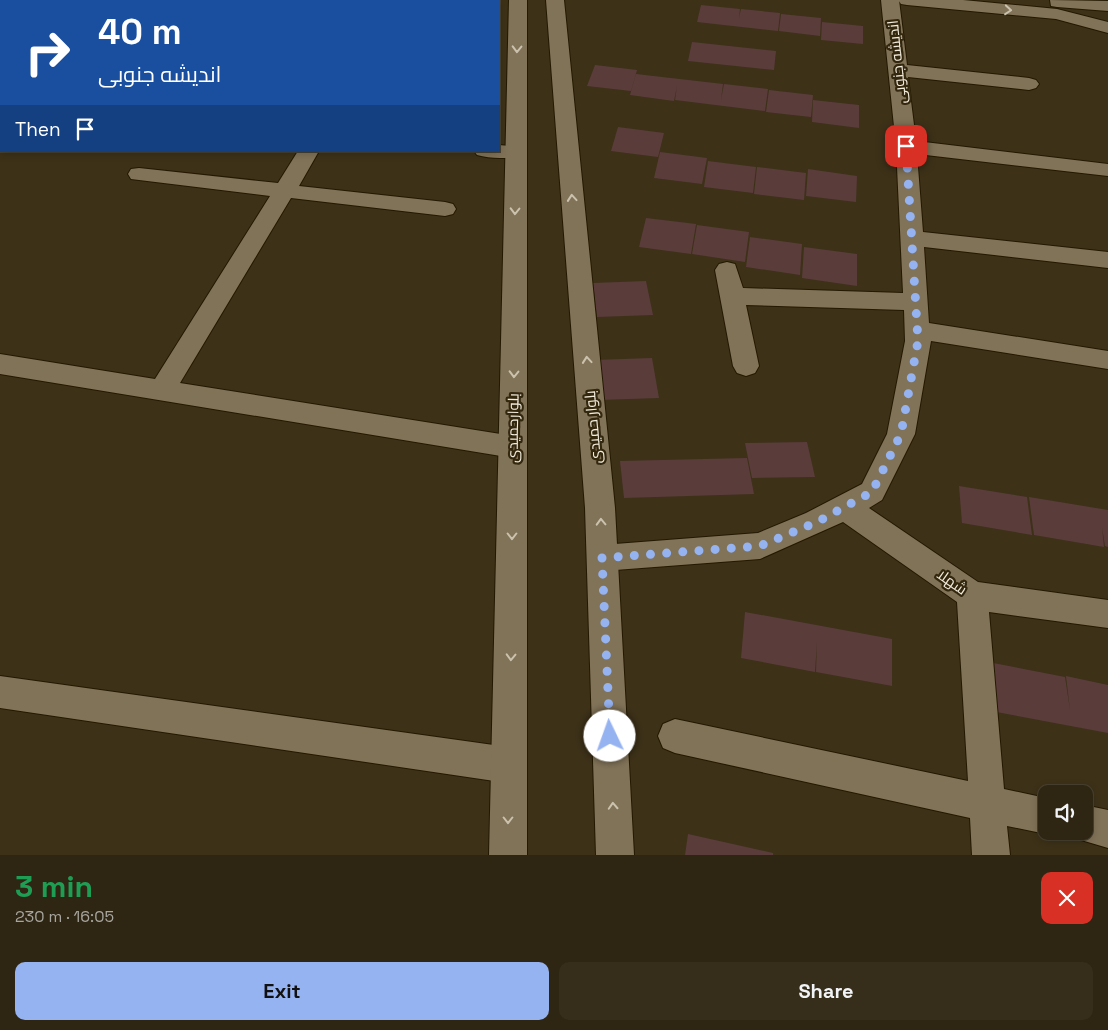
<!DOCTYPE html>
<meta charset="utf-8">
<style>
:root{--surface:#2e2512;--page:#362d1b;--text:#f1f3f6;--muted:#a7a59f;--line:#494232;--accent:#95b2f1}
body{margin:0;font-family:"Space Grotesk",Cairo,sans-serif;background:var(--page);color:var(--text);height:100vh;display:flex;flex-direction:column;font-size:19px;white-space:nowrap}
*{box-sizing:border-box;margin:0}
p{font-size:16px;color:var(--muted)}
.icon{flex:none;width:28px;height:28px;fill:none;stroke:currentColor;stroke-width:2;stroke-linecap:round;stroke-linejoin:round}
.map{position:relative;height:855px;overflow:hidden}
.panel{display:flex;flex-direction:column;background:var(--surface);flex:1}
.panel>*{flex:none}
.banner{position:absolute;left:0px;top:0px;width:500px;height:152px;box-shadow:0 2px 8px #0003,0 0 0 1px var(--line);background:#1a4fa0;color:#fff;overflow:hidden}
.controls{position:absolute;left:1038px;top:785px;display:grid;gap:10px}
.controls a{display:grid;place-items:center;width:55px;height:55px;border-radius:10px;background:var(--surface);box-shadow:0 2px 8px #0003,0 0 0 1px var(--line);font-size:25px}
.pin{position:absolute;display:grid;place-items:center;width:42px;height:42px;color:#fff;margin:-21px;border-radius:10px;box-shadow:0 2px 8px #0006}
.me{position:absolute;width:55px;margin:-28px;rotate:357deg;stroke-linejoin:round;filter:drop-shadow(0 0 4px #0008)}
.turn{display:flex;align-items:center;gap:18px;height:105px;padding:0 15px;font-size:22px}
.turn .icon{width:65px;height:65px;stroke-width:2.5}
.turn b{display:block;font-size:35px;line-height:42px}
.then{display:flex;align-items:center;height:48px;padding:0 15px;background:#0003;gap:10px;font-size:19px}
.round{display:grid;place-items:center;flex:none;width:52px;height:52px;border-radius:10px;background:var(--page)}
.summary{display:flex;align-items:center;justify-content:space-between;height:85px;padding:0 15px}
h1{font-size:30px;font-weight:700;line-height:38px;color:#1e9e55}
.button{display:flex;gap:10px;margin-top:auto;padding:10px 15px}
.button a{flex:1;height:58px;border-radius:10px;background:var(--accent);color:#111;font-size:20px;font-weight:700;line-height:58px;text-align:center}
.button a+a{background:var(--page);color:var(--text)}
.map>svg:first-child{display:block}
</style>
<div class="map">
<svg width="1108" height="855" viewBox="0 0 1108 855">
<rect width="100%" height="100%" fill="#3d3118"/>
<!-- building -->
<path fill="#5a3c3b" d="M 701,5 L 740,9 L 739,18 L 741,9 L 780,13 L 778,31 L 697,22 Z
M 781,14 L 821,18 L 820,36 L 779,31 Z
M 822,22 L 863,26 L 863,44 L 821,40 Z
M 692,42 L 776,51 L 774,70 L 688,61 Z
M 595,65 L 637,70 L 631,91 L 587,86 Z
M 636,74 L 723,84 L 721,100 L 724,84 L 768,89 L 765,111 L 675,100 L 677,86 L 674,101 L 630,95 Z
M 769,90 L 813,95 L 811,117 L 766,112 Z
M 813,100 L 859,105 L 859,128 L 812,122 Z
M 618,127 L 664,133 L 658,157 L 611,151 Z
M 660,152 L 707,158 L 702,184 L 654,178 Z
M 708,161 L 756,167 L 753,193 L 704,187 Z
M 757,167 L 806,173 L 804,200 L 754,194 Z
M 808,169 L 857,176 L 856,202 L 806,196 Z
M 646,218 L 696,224 L 691,254 L 639,247 Z
M 697,225 L 749,232 L 745,262 L 692,254 Z
M 750,237 L 802,244 L 800,275 L 746,267 Z
M 804,247 L 857,254 L 857,286 L 802,278 Z
M 646,281 L 653,315 L 597,317 L 593,283 Z
M 652,358 L 659,398 L 599,400 L 594,360 Z
M 807,442 L 815,477 L 752,478 L 745,443 Z
M 747,458 L 754,494 L 624,498 L 620,461 Z
M 959,486 L 1027,497 L 1032,535 L 962,523 Z
M 1029,497 L 1108,510 L 1108,547 L 1105,546 L 1102,527 L 1104,547 L 1034,535 Z
M 745,612 L 892,639 L 892,686 L 816,672 L 817,642 L 815,672 L 741,658 Z
M 988,662 L 1065,677 L 1070,710 L 1066,676 L 1108,685 L 1108,733 L 991,711 Z
M 688,834 L 773,853 L 773,855 L 685,855 Z"/>
<g fill="none" stroke-linecap="round" stroke-linejoin="round">
<defs>
<path id="minor" d="M 192,0 L 210,0 L 210,1 L 193,1 Z
M 881,0 L 899,0 L 907,65 L 1029,78 L 1036,80 L 1039,84 L 1036,88 L 1029,90 L 908,77 L 916,141 L 1108,164 L 1108,176 L 917,154 L 923,232 L 1108,252 L 1108,268 L 924,247 L 929,323 L 1108,351 L 1108,369 L 931,341 L 915,434 L 882,500 L 869,508 L 978,582 L 1108,600 L 1108,628 L 989,612 L 1004,789 L 1046,798 L 1046,831 L 1054,831 L 1046,834 L 1007,826 L 1010,855 L 972,855 L 970,818 L 675,753 L 663,748 L 658,736 L 663,724 L 675,719 L 968,781 L 957,602 L 843,522 L 760,559 L 602,571 L 591,567 L 587,558 L 591,549 L 602,545 L 758,533 L 806,513 L 862,484 L 887,434 L 905,341 L 904,310 L 746,305 L 759,366 L 755,373 L 746,376 L 737,373 L 733,366 L 715,270 L 719,264 L 727,262 L 735,264 L 743,288 L 903,293 L 896,146 Z
M 0,89 L 1,89 L 1,102 L 0,102 Z
M 0,124 L 1,124 L 1,136 L 0,136 Z
M 499,145 L 523,147 L 526,151 L 523,155 C 509,159 491,159 477,155 L 474,151 L 499,151 Z
M 298,151 L 319,151 L 299,186 L 445,202 L 453,204 L 456,209 L 453,214 L 445,216 L 291,198 L 180,383 L 513,436 L 523,439 L 527,447 L 523,455 L 513,458 L 0,374 L 0,354 L 155,379 L 270,196 L 139,180 L 131,179 L 128,174 L 131,169 L 139,168 L 278,183 Z
M 0,676 L 508,747 L 521,752 L 526,765 L 521,778 L 508,783 L 0,708 Z
M 1084,805 L 1108,810 L 1108,848 L 1071,837 L 1068,831 L 1084,831 Z"/>
<path id="tertiary" d="M 509,0 L 527,0 L 527,855 L 489,855 Z
M 546,0 L 564,0 L 615,508 L 634,855 L 596,855 L 585,508 Z
M 898,0 L 963,0 L 1057,9 L 1108,22 L 1108,33 L 1056,19 L 907,5 L 901,4 Z
M 1050,0 L 1108,1 L 1108,11 L 1057,7 L 1051,6 Z"/>
</defs>
<!-- minor casing -->
<use href="#minor" stroke="#241901" stroke-width="2"/>
<!-- tertiary casing -->
<use href="#tertiary" stroke="#241901" stroke-width="2"/>
<!-- minor -->
<use href="#minor" fill="#817358" fill-rule="evenodd"/>
<!-- tertiary -->
<use href="#tertiary" fill="#817358" fill-rule="evenodd"/>
</g>
<!-- one-way arrows -->
<defs><path id="oneway-chevron" d="M-2-3.5L2.5 0L-2 3.5" fill="none" stroke-width="1.6" stroke-linecap="round" stroke-linejoin="round" transform="scale(1.25)"/></defs>
<g stroke="#cbc2ae">
<use href="#oneway-chevron" transform="translate(1008 10) rotate(5)"/>
<use href="#oneway-chevron" transform="translate(517 49) rotate(91)"/>
<use href="#oneway-chevron" transform="translate(572 198) rotate(-95)"/>
<use href="#oneway-chevron" transform="translate(515 211) rotate(91)"/>
<use href="#oneway-chevron" transform="translate(587 360) rotate(-95)"/>
<use href="#oneway-chevron" transform="translate(514 374) rotate(91)"/>
<use href="#oneway-chevron" transform="translate(601 522) rotate(-92)"/>
<use href="#oneway-chevron" transform="translate(512 536) rotate(90)"/>
<use href="#oneway-chevron" transform="translate(511 657) rotate(92)"/>
<use href="#oneway-chevron" transform="translate(613 806) rotate(-93)"/>
<use href="#oneway-chevron" transform="translate(508 820) rotate(90)"/>
</g>
<g fill="none" stroke-linecap="round" stroke-linejoin="round">
<!-- route -->
<path stroke="#95b2f1" stroke-width="9" stroke-dasharray="0 16.2" d="M 610,736 L 602,558 L 760,546 L 817,522 L 872,492 L 901,434 L 918,341 L 906,146"/>
</g>
<g text-anchor="middle" stroke-width="4.5" stroke-linejoin="round" paint-order="stroke">
<!-- street labels -->
<g font-size="15" fill="#f3ecdd" stroke="#33270e">
<text transform="translate(897 62) rotate(-96)" y="5">اندیشه جنوبی</text>
<text transform="translate(593 427) rotate(-95)" y="5">بلوار حمیدی</text>
<text transform="translate(513 428) rotate(-89)" y="5">بلوارحمیدی</text>
<text transform="translate(952 582) rotate(35)" y="5">شهلا</text>
</g>
</g>
</svg>
<div class="controls">
<a><svg class="icon" aria-label="sound" viewBox="0 0 24 24"><path d="M4 9h4l5-4v14l-5-4H4zM17 9q2 3 0 6"/></svg></a>
</div>
<div class="pin" style="left:906px;top:146px;background:#d93025"><svg class="icon" aria-label="arrive" viewBox="0 0 24 24"><path d="M6 21V4h12l-3 4 3 4H6"/></svg></div>
<svg class="me" style="left:610px;top:736px" viewBox="-20 -20 40 40"><circle r="19" fill="#fff"/><path d="M0-13L10 11 0 6-10 11z" fill="#95b2f1"/></svg>
<div class="banner">
<div class="turn"><svg class="icon" aria-label="right" viewBox="0 0 24 24"><path d="M7 20v-9h11M14 6l5 5-5 5"/></svg><div><b>40 m</b>اندیشه جنوبی</div></div>
<div class="then">Then<svg class="icon" aria-label="arrive" viewBox="0 0 24 24"><path d="M6 21V4h12l-3 4 3 4H6"/></svg></div>
</div>
</div>
<section class="panel">
<div class="summary"><div><h1>3 min</h1><p>230 m · 16:05</p></div><a class="round" style="background:#d93025;color:#fff"><svg class="icon" aria-label="close" viewBox="0 0 24 24"><path d="M6 6l12 12M18 6L6 18"/></svg></a></div>
<div class="button"><a>Exit</a><a>Share</a></div>
</section>
